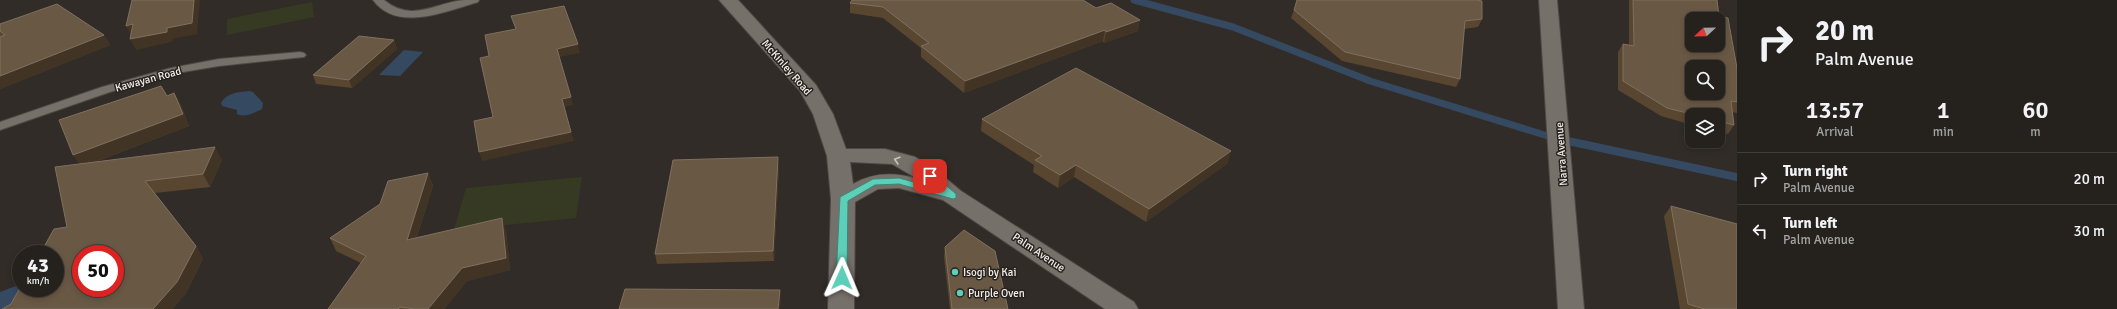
<!DOCTYPE html>
<style>
:root{--surface:#25211d;--page:#2d2926;--text:#f1f3f6;--muted:#a3a3a4;--line:#423e3b}
body{margin:0;font-family:Signika,sans-serif;background:var(--page);color:var(--text);height:100vh;display:flex;flex-direction:column;font-size:15px;white-space:nowrap}
*{box-sizing:border-box;margin:0}
p{font-size:13px;color:var(--muted)}
.icon{flex:none;width:22px;height:22px;fill:none;stroke:currentColor;stroke-width:2;stroke-linecap:round;stroke-linejoin:round}
.map{position:relative;flex:1;overflow:hidden}
.details{display:flex;flex-direction:column;background:var(--surface);width:380px}
.details>*{flex:none}
.top-card{background:#25211d;color:var(--text);overflow:hidden}
.needle{width:26px;rotate:248deg}
.buttons{position:absolute;left:1685px;top:12px;display:grid;gap:8px}
.buttons a{display:grid;place-items:center;width:40px;height:40px;border-radius:8px;background:var(--surface);box-shadow:0 2px 6px #0003,0 0 0 1px var(--line);font-size:20px}
.speed{position:absolute;left:12px;top:245px;display:flex;gap:8px;font-size:20px;font-weight:700;text-align:center}
.speed>*{display:grid;place-content:center;width:52px;height:52px;border-radius:50%;background:var(--surface);box-shadow:0 2px 6px #0003,0 0 0 1px var(--line);line-height:1}
.speed small{font-size:10px;font-weight:400}
.speed .limit{border:6px solid #d22;background:#fff;color:#111}
.pin{position:absolute;display:grid;place-items:center;width:34px;height:34px;color:#fff;margin:-17px;border-radius:8px;box-shadow:0 2px 6px #0006}
.me{position:absolute;width:44px;margin:-22px;rotate:1deg;stroke-linejoin:round;filter:drop-shadow(0 0 3px #0008)}
.turn{display:flex;align-items:center;gap:14px;height:84px;padding:0 12px;font-size:18px}
.turn .icon{width:52px;height:52px;stroke-width:2.5}
.turn b{display:block;font-size:28px;line-height:34px}
.eta{display:flex;justify-content:space-evenly;align-items:center;height:68px;text-align:center}
.eta b{font-size:24px;font-weight:600;line-height:28px}
ul{padding:0;list-style:none}
li{display:flex;align-items:center;gap:12px;height:52px;padding:0 12px;border-top:1px solid var(--line)}
li div{flex:1}
li b{display:block;font-size:15px}
li em{font-style:normal}
main{display:flex;flex:1;min-height:0}
.map>svg:first-child{display:block}
</style>
<main>
<div class="map">
<svg width="1737" height="309" viewBox="0 0 1737 309">
<rect width="100%" height="100%" fill="#312c27"/>
<!-- green -->
<path fill="#373a22" d="M 312,2 L 314,17 L 227,35 L 227,19 Z
M 582,177 L 576,218 L 454,230 L 466,188 Z"/>
<!-- water -->
<path fill="#354960" d="M 404,50 L 423,52 L 400,76 L 379,75 Z
M 249,91 L 253,92 L 263,103 L 262,109 C 254,113 245,118 237,114 L 237,110 L 222,106 L 221,103 C 226,93 238,92 249,91 Z
M 21,284 L 21,309 L 0,309 L 0,292 Z"/>
<g fill="none" stroke-linecap="round" stroke-linejoin="round">
<!-- stream-far1 -->
<path stroke="#354960" stroke-width="7" d="M 1134,0 L 1233,27 L 1370,81 L 1551,137"/>
<!-- stream -->
<path stroke="#354960" stroke-width="8" d="M 1568,141 L 1737,177"/>
<defs>
<path id="lane" d="M 373,0 L 384,0 C 412,23 434,3 464,0 C 469,0 474,0 479,0 L 478,2 C 447,11 397,33 373,0 Z
M 300,52 L 304,53 L 306,55 L 304,57 L 219,66 L 171,74 L 110,92 L 0,130 L 0,122 L 102,87 L 171,68 L 219,59 Z"/>
<path id="secondary" d="M 719,0 L 738,0 L 816,85 L 833,114 L 846,149 L 885,149 L 915,157 L 936,170 L 961,191 L 1134,302 L 1138,309 L 1105,309 L 943,200 L 899,188 L 878,189 L 855,202 L 854,309 L 828,309 L 831,199 L 827,156 L 813,114 L 800,91 ZM 850,162 L 892,164 L 918,179 C 895,172 874,172 853,184 Z
M 1539,0 L 1557,0 L 1584,309 L 1558,309 Z"/>
</defs>
<!-- lane casing -->
<use href="#lane" stroke="#4d4945" stroke-width="2"/>
<!-- secondary casing -->
<use href="#secondary" stroke="#4d4945" stroke-width="2"/>
<!-- lane -->
<use href="#lane" fill="#76706a" fill-rule="evenodd"/>
<!-- secondary -->
<use href="#secondary" fill="#76706a" fill-rule="evenodd"/>
</g>
<!-- wall -->
<path fill="#594630" d="M 1629,0 L 1717,0 L 1719,16 L 1737,68 L 1737,113 L 1732,112 L 1734,125 L 1728,134 L 1718,131 L 1718,115 L 1692,115 L 1692,125 L 1661,116 L 1618,90 L 1618,52 L 1623,44 L 1629,45 Z
M 850,3 L 1096,8 L 1138,31 L 1104,43 L 1103,41 L 964,93 L 921,57 L 921,48 L 883,18 L 850,13 Z
M 1294,10 L 1482,19 L 1478,27 L 1464,29 L 1460,79 L 1456,87 L 1342,61 L 1291,18 Z
M 0,24 L 104,35 L 110,45 L 0,89 Z
M 394,40 L 397,49 L 352,88 L 316,84 L 313,75 Z
M 174,93 L 181,105 L 189,126 L 95,162 L 222,160 L 210,187 L 155,193 L 196,246 L 203,259 L 185,295 L 11,304 L 67,227 L 79,164 L 167,96 Z
M 982,119 L 1228,163 L 1146,222 L 1074,177 L 1058,188 L 1033,172 L 1034,165 L 981,131 Z
M 779,166 L 774,261 L 657,264 L 655,254 Z
M 428,173 L 433,186 L 417,237 L 506,231 L 510,270 L 467,281 L 444,309 L 328,309 L 361,263 L 336,251 L 330,238 Z
M 1671,206 L 1737,309 L 1680,309 L 1664,216 Z
M 945,247 L 1008,309 L 950,309 L 944,258 Z"/>
<!-- shaded-wall -->
<path fill="#423424" d="M 194,0 L 200,0 L 197,34 L 173,39 L 172,42 L 136,50 L 130,39 L 167,28 Z
M 1140,20 L 1138,31 L 1104,43 L 1106,32 Z
M 133,24 L 132,37 L 126,26 Z
M 1105,30 L 1103,41 L 964,93 L 965,81 Z
M 104,35 L 110,45 L 0,89 L 0,76 Z
M 394,40 L 397,49 L 352,88 L 349,80 Z
M 578,44 L 580,53 L 559,57 L 557,49 Z
M 174,93 L 181,105 L 189,126 L 81,167 L 73,155 Z
M 571,97 L 573,105 L 564,107 L 562,99 Z
M 571,132 L 574,141 L 482,161 L 479,152 Z
M 215,147 L 222,160 L 210,187 L 203,174 Z
M 1231,151 L 1228,163 L 1146,222 L 1149,209 Z
M 778,157 L 779,166 L 774,261 L 773,251 Z
M 1076,165 L 1074,177 L 1058,188 L 1060,175 Z
M 428,173 L 433,186 L 412,252 L 407,240 Z
M 502,218 L 506,231 L 510,270 L 467,281 L 444,309 L 428,309 Z
M 196,246 L 203,259 L 185,295 L 173,309 L 153,309 Z
M 780,290 L 781,302 L 780,309 L 778,309 Z"/>
<!-- building -->
<path fill="#695844" stroke="#7f705f" fill-rule="evenodd" d="M 132,0 L 194,0 L 192,23 L 167,28 L 167,32 L 130,39 L 133,24 L 126,26 Z
M 852,0 L 1083,0 L 1096,8 L 1111,3 L 1140,20 L 1106,32 L 1105,30 L 965,81 L 921,46 L 929,43 L 883,7 L 850,3 Z
M 1297,0 L 1477,0 L 1482,1 L 1482,19 L 1465,21 L 1460,79 L 1345,52 L 1294,10 Z
M 1633,0 L 1717,0 L 1719,16 L 1728,18 L 1737,68 L 1737,102 L 1731,101 L 1734,125 L 1718,121 L 1718,115 L 1695,115 L 1667,108 L 1623,81 L 1623,44 L 1634,46 ZM 1692,19 L 1718,19 L 1718,45 L 1692,45 ZM 1692,67 L 1718,67 L 1718,93 L 1692,93 Z
M 57,4 L 104,35 L 0,76 L 0,37 L 5,35 L 0,31 L 0,24 Z
M 564,6 L 578,44 L 557,49 L 571,97 L 562,99 L 571,132 L 479,152 L 474,121 L 493,117 L 480,58 L 489,56 L 485,35 L 516,29 L 511,16 Z
M 359,36 L 394,40 L 349,80 L 313,75 Z
M 1076,68 L 1231,151 L 1149,209 L 1076,165 L 1060,175 L 1035,160 L 1042,156 L 982,119 Z
M 161,86 L 167,96 L 174,93 L 183,114 L 73,155 L 59,120 Z
M 215,147 L 203,174 L 145,181 L 196,246 L 177,282 L 153,309 L 2,309 L 11,304 L 21,286 L 21,288 L 55,288 L 55,254 L 40,254 L 54,229 L 67,227 L 55,167 ZM 81,254 L 115,254 L 115,288 L 81,288 Z
M 778,157 L 773,251 L 655,254 L 673,160 Z
M 428,173 L 407,240 L 502,218 L 506,258 L 462,268 L 428,309 L 415,309 L 400,307 L 398,309 L 328,309 L 366,256 L 330,238 L 380,204 L 388,181 Z
M 1671,206 L 1737,224 L 1737,309 L 1704,309 L 1688,304 Z
M 964,230 L 995,251 L 1008,309 L 952,309 L 945,247 Z
M 625,289 L 780,290 L 778,309 L 619,309 Z"/>
<!-- one-way arrows -->
<defs><path id="oneway-chevron" d="M-2-3.5L2.5 0L-2 3.5" fill="none" stroke-width="1.6" stroke-linecap="round" stroke-linejoin="round"/></defs>
<use stroke="#c7c3be" href="#oneway-chevron" transform="translate(897 160) rotate(-164)"/>
<!-- route -->
<path fill="#5dceb8" stroke="#3c8678" d="M 927,174 L 933,174 L 956,194 L 956,198 L 953,199 L 899,184 L 875,185 L 848,201 L 847,278 L 845,280 L 838,280 L 836,278 L 840,197 L 873,179 L 899,178 L 939,189 L 927,179 Z"/>
<!-- markers -->
<g fill="#5dceb8" stroke="#27221d" stroke-width="1.5">
<circle cx="955" cy="272" r="4"/>
<circle cx="960" cy="293" r="4"/>
</g>
<g text-anchor="middle" stroke-width="3" stroke-linejoin="round" paint-order="stroke">
<!-- street labels -->
<g font-size="11" fill="#f3efec" stroke="#27221d">
<text transform="translate(787 67) rotate(49)" y="4">McKinley Road</text>
<text transform="translate(148 79) rotate(-15)" y="4">Kawayan Road</text>
<text transform="translate(1561 154) rotate(-94)" y="4">Narra Avenue</text>
<text transform="translate(1039 252) rotate(34)" y="4">Palm Avenue</text>
</g>
<!-- poi labels -->
<g font-size="11" fill="#f3efec" stroke="#27221d" text-anchor="start">
<text x="963" y="276">Isogi by Kai</text>
<text x="968" y="297">Purple Oven</text>
</g>
</g>
</svg>
<div class="buttons">
<a><svg class="needle" viewBox="-14 -14 28 28"><path d="M0-13l5 13h-10z" fill="#e53935"/><path d="M0 13l5-13h-10z" fill="#a3a3a4"/></svg></a>
<a><svg class="icon" aria-label="search" viewBox="0 0 24 24"><circle cx="10" cy="10" r="6"/><path d="M15 15l6 6"/></svg></a>
<a><svg class="icon" aria-label="layers" viewBox="0 0 24 24"><path d="M12 4l9 5-9 5-9-5zM3 14l9 5 9-5"/></svg></a>
</div>
<div class="speed"><div>43<small>km/h</small></div><div class="limit">50</div></div>
<div class="pin" style="left:930px;top:176px;background:#d93025"><svg class="icon" aria-label="arrive" viewBox="0 0 24 24"><path d="M6 21V4h12l-3 4 3 4H6"/></svg></div>
<svg class="me" style="left:842px;top:278px" viewBox="-20 -20 40 40"><path d="M0-17L14 15 0 8-14 15z" fill="#5dceb8" stroke="#fff" stroke-width="4"/></svg>
</div>
<section class="details">
<div class="top-card">
<div class="turn"><svg class="icon" aria-label="right" viewBox="0 0 24 24"><path d="M7 20v-9h11M14 6l5 5-5 5"/></svg><div><b>20 m</b>Palm Avenue</div></div>
</div>
<div class="eta">
<div><b>13:57</b><p>Arrival</p></div>
<div><b>1</b><p>min</p></div>
<div><b>60</b><p>m</p></div>
</div>
<ul>
<li><svg class="icon" aria-label="right" viewBox="0 0 24 24"><path d="M7 20v-9h11M14 6l5 5-5 5"/></svg><div><b>Turn right</b><p>Palm Avenue</p></div><em>20 m</em></li>
<li><svg class="icon" aria-label="left" viewBox="0 0 24 24"><path d="M17 20v-9H6M10 6l-5 5 5 5"/></svg><div><b>Turn left</b><p>Palm Avenue</p></div><em>30 m</em></li>
</ul>
</section>
</main>
